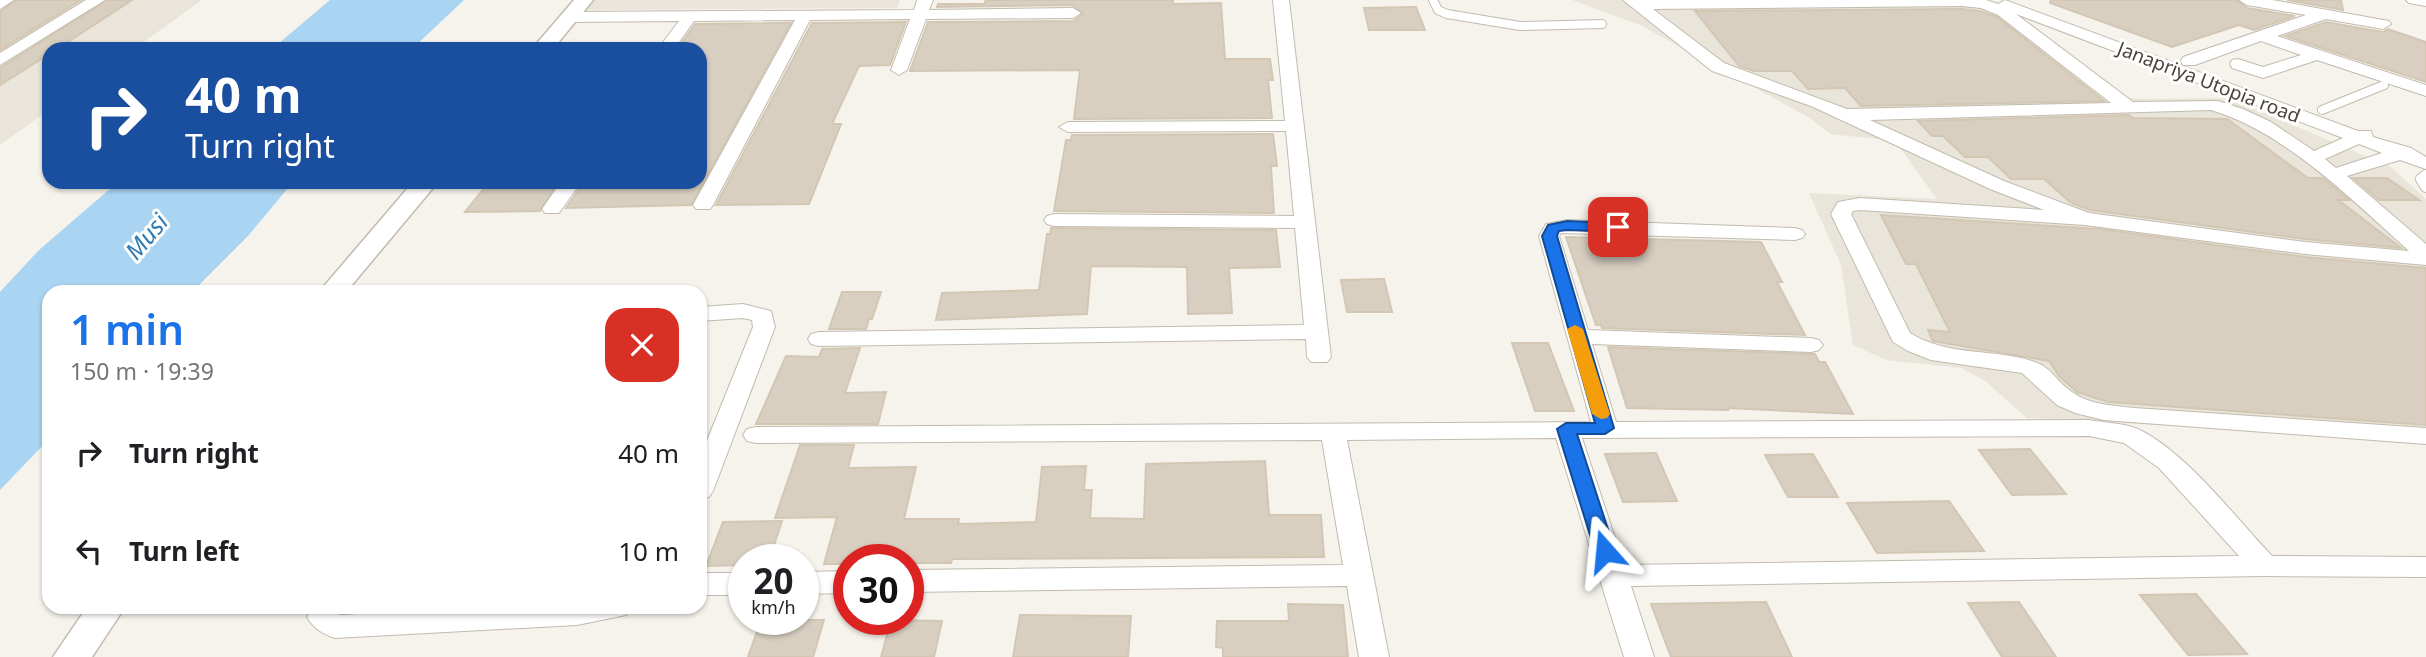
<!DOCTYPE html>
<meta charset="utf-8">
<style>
:root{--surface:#fff;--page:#f6f6f6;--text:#202124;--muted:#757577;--accent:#1a73e8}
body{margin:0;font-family:"Noto Sans",sans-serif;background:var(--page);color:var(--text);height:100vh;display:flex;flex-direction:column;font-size:26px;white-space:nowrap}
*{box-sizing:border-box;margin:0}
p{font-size:23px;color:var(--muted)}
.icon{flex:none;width:38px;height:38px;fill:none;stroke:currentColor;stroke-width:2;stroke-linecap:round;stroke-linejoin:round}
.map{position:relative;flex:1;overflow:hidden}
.sheet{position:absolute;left:42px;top:285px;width:665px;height:329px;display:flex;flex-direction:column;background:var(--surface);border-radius:21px;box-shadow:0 2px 5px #0004}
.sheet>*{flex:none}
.hud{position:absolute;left:42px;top:42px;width:665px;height:147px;border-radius:21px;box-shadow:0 2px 5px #0004;background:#1a4fa0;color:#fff;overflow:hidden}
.speed{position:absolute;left:728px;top:544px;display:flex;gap:14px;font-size:35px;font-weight:700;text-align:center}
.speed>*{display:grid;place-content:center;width:91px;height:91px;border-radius:50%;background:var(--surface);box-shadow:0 2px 5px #0004;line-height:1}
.speed small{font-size:18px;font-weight:400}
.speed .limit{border:10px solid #d22;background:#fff;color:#111}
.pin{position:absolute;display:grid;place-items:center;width:60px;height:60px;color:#fff;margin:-30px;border-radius:14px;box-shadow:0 4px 10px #0006}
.me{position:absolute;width:77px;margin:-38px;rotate:342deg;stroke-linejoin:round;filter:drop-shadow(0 0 5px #0008)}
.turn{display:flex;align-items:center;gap:24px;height:147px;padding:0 28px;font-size:32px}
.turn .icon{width:91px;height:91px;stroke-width:2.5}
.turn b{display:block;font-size:49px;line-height:60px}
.round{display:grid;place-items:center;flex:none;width:74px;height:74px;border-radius:21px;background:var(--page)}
.headline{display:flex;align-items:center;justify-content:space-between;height:119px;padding:0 28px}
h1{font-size:42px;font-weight:600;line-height:52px;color:var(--accent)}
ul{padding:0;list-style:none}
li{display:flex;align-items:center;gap:21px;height:98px;padding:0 28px}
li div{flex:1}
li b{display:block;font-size:26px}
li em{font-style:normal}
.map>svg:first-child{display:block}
</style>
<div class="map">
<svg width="2426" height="657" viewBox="0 0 2426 657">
<rect width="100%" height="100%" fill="#f6f3ec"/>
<!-- residential -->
<path fill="#eae5da" d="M 0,0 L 202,0 L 134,49 L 49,49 L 49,110 L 0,145 Z
M 594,0 L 900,0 L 897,8 L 586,10 Z
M 1572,0 L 1975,0 L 2115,97 L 2142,99 L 2230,98 L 2391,167 L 2426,199 L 2426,445 L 2266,431 L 2027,418 L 1985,381 L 1961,368 L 1886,360 L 1853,345 L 1841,265 L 1809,193 L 1937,199 L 1895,141 L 1830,134 L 1810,118 L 1640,25 Z"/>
<!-- water -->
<path fill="#a9d4f2" d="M 330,0 L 464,0 L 412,49 L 272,49 Z
M 118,182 L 293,182 L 248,236 L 192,292 L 49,292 L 49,439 L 0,490 L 0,292 L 39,250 Z"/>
<!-- building -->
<path fill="#d8cfc1" stroke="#d3c7b4" stroke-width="2" d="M 16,0 L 81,0 L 0,50 L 0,12 Z
M 107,0 L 132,0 L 57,49 L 49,49 L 49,54 L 0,85 L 0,68 Z
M 986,0 L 1173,0 L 1173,4 L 1221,3 L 1225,59 L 1270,59 L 1273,80 L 1268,80 L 1272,118 L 1074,119 L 1080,70 L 910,71 L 928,22 L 1073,21 L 1083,14 L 1073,5 L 937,7 L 938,4 L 984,4 Z
M 2051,0 L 2237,0 L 2247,8 L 2295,16 L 2254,30 L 2239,25 L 2172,47 L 2050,3 Z
M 2287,0 L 2341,0 L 2343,10 Z
M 1416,7 L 1425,30 L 1369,30 L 1364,8 Z
M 1962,9 L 1980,11 L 1997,17 L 2104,101 L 1861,106 L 1845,88 L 1808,89 L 1792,71 L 1754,71 L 1739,66 L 1695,11 Z
M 906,22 L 890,65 L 859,66 L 832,124 L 841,124 L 809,204 L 716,205 L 812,23 Z
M 2326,22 L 2365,29 L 2383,32 L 2388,29 L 2426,42 L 2426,82 L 2285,36 Z
M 791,23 L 691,205 L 566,208 L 584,182 L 700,182 L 700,49 L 677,49 L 695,24 Z
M 2129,115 L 2133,118 L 2227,119 L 2308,178 L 2323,178 L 2349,200 L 2338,200 L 2401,248 L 2305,239 L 2090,210 L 2071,203 L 2044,179 L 2011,179 L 1988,157 L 1965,157 L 1943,136 L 1932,136 L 1918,121 Z
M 1273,134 L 1277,166 L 1271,166 L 1274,213 L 1054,211 L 1066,140 L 1071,140 L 1072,135 Z
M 2353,178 L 2387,178 L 2419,200 L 2379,200 Z
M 489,182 L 558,182 L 540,211 L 465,212 Z
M 1881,215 L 2099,229 L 2305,257 L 2426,268 L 2426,425 L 2108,402 L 2077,392 L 2059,376 L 2049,361 L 1933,341 L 1928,330 L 1950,332 L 1916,264 L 1906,264 Z
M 1051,228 L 1276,230 L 1280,267 L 1229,268 L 1232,313 L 1188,314 L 1187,267 L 1091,266 L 1087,314 L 936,320 L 942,293 L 1039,290 L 1047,234 L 1050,234 Z
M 1566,237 L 1761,242 L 1782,282 L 1777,282 L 1805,335 L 1602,328 L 1601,325 L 1596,325 Z
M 1384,279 L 1392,312 L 1347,312 L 1341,280 Z
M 842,292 L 881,292 L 872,319 L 869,319 L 866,329 L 829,329 Z
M 1512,343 L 1548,343 L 1574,411 L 1535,411 Z
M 1608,347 L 1815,354 L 1819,362 L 1825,362 L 1853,414 L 1727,408 L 1728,410 L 1627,408 Z
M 860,348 L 845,393 L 886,392 L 878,424 L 756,424 L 786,356 L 819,357 L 822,349 Z
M 800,445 L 854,445 L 848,468 L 916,467 L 904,519 L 959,519 L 958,524 L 1036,522 L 1042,467 L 1086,466 L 1084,490 L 1092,490 L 1090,518 L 1144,519 L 1146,464 L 1265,461 L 1269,515 L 1321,515 L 1324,557 L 952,559 L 951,563 L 908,563 L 908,560 L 849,560 L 849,564 L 824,564 L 837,517 L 775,518 Z
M 2030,449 L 2066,494 L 2012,495 L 1979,450 Z
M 1656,453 L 1677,501 L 1623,502 L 1605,454 Z
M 1813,454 L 1838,497 L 1788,497 L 1765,455 Z
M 1949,501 L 1984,551 L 1877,553 L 1847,503 Z
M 782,521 L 769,560 L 744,560 L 744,565 L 706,566 L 723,522 Z
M 2196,594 L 2247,654 L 2188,655 L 2140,595 Z
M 1766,602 L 1792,657 L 1671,657 L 1651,604 Z
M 2019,602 L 2056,657 L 2002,657 L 1968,603 Z
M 1288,604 L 1343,605 L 1348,657 L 1223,657 L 1223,648 L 1216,647 L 1217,621 L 1289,621 Z
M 1020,615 L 1131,616 L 1128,657 L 1013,657 Z
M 761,620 L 824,620 L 813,657 L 748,657 Z
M 891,620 L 942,621 L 934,657 L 881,657 Z"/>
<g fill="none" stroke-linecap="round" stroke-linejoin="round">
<defs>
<path id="service-far1" d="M 1433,0 L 1438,10 L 1447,14 L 1520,26 L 1602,24
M 2322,110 L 2384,85"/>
<path id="service" d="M 2426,175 L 2421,179 L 2426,187"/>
<path id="minor" d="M 0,0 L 14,0 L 0,9 Z
M 86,0 L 105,0 L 0,65 L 0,53 Z
M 917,0 L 933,0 L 929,10 L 1073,8 L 1081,13 L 1073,18 L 926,19 L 907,70 L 899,75 L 891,70 L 910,19 L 810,20 L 713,205 L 710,209 L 696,209 L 693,205 L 795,20 L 694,21 L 674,49 L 658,49 L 679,21 L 571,22 L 563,17 L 571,12 L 914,10 Z
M 1273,0 L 1289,0 L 1331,357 L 1327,362 L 1311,362 L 1307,357 L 1306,339 L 819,346 L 811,344 L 808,339 L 811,334 L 819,332 L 1304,325 L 1295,228 L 1054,226 L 1047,224 L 1044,220 L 1047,216 L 1054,214 L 1294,216 L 1286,131 L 1068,132 L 1059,127 L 1068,122 L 1285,121 Z
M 1623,0 L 1986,0 L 1998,4 L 2005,0 L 2358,131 L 2371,131 L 2373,137 L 2411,148 L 2426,157 L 2426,169 L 2400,160 L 2347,176 L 2426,244 L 2426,265 L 2305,254 L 2085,225 L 1860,210 L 1853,211 L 1851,214 L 1910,333 C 1948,357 1994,348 2035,362 C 2050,367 2056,380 2068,389 C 2087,405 2111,405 2134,408 L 2426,428 L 2426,444 L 2104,420 L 2075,413 L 2057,405 L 2022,373 L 1931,360 L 1908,351 L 1893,342 L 1831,214 L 1838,202 L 1860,198 L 2044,210 L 1990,189 L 1811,106 L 1712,71 ZM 1962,6 L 1981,8 L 1998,15 L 2111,103 L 1847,109 L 1724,63 L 1653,9 ZM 2016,14 L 2343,138 L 2314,151 L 2271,122 L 2243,109 L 2218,101 L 2133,102 ZM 2211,110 C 2285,132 2352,200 2409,251 L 2305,242 L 2089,213 L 2004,181 L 1870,120 ZM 2359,144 L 2382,153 L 2336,168 L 2325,159 Z
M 2239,0 L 2272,0 L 2389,21 L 2391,24 L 2383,29 L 2326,19 L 2277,36 L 2426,85 L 2426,96 L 2317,60 L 2263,78 L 2232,68 L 2230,64 L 2232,60 L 2238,59 L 2263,67 L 2301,55 L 2261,41 L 2195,65 L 2183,65 L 2181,61 L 2183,57 L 2306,15 L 2247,5 Z
M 2406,0 L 2426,0 L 2426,6 L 2409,3 Z
M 561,182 L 581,182 L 559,213 L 545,213 L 542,209 Z
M 1567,220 L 1795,228 L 1802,230 L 1805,234 L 1802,238 L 1795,240 L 1561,233 L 1559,236 L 1588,330 L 1811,338 L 1819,340 L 1823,345 L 1819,350 L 1811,352 L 1592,344 L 1616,422 L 2089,420 C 2105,423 2128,423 2142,431 C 2189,456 2235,517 2272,556 L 2426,557 L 2426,577 L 2265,576 L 1631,586 L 1654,657 L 1624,657 L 1556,438 L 1347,440 L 1389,657 L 1359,657 L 1347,586 L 908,592 L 908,570 L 1343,565 L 1322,440 L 756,443 L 747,441 L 743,435 L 747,429 L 756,427 L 1591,422 L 1539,236 L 1546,224 ZM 2089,436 L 2124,443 L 2159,468 L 2239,556 L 1624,565 L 1582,438 Z
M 743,304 L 771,311 L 775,327 L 713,491 L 709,497 L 700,500 L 700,458 L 753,327 L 752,320 L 743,318 L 700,321 L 700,307 Z
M 849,571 L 849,593 L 803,594 L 803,572 Z
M 700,573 L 744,573 L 744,595 L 700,595 Z
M 312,607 L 341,607 L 338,614 L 341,615 L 493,607 L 630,607 L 626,615 L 577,625 L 335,638 C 323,634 314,629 307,617 Z"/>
<path id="tertiary" d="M 574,0 L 593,0 L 553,49 L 532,49 Z
M 413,182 L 438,182 L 346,292 L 319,292 Z
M 87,607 L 125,607 L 92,657 L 53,657 Z"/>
</defs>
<!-- service-far1 casing -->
<use href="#service-far1" stroke="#c2bbae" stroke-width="10"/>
<!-- service casing -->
<use href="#service" stroke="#c2bbae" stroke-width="12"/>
<!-- minor casing -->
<use href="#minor" stroke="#c2bbae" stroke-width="2"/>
<!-- tertiary casing -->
<use href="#tertiary" stroke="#c2bbae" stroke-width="3"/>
<!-- service-far1 -->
<use href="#service-far1" stroke="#fff" stroke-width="8"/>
<!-- service -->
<use href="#service" stroke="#fff" stroke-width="10"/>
<!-- minor -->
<use href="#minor" fill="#fff" fill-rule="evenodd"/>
<!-- tertiary -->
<use href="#tertiary" fill="#fff" fill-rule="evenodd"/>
</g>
<!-- route -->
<path fill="#1a73e8" stroke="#114b97" stroke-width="2" d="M 1567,221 L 1618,223 L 1625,227 L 1618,232 L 1567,230 L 1559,231 L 1557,236 L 1614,428 L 1605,434 L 1577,434 L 1615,551 L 1612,556 L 1598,556 L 1595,551 L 1557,429 L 1566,423 L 1595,423 L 1542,236 L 1548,225 Z"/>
<!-- slow -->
<path fill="#f59e0b" d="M 1575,325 L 1583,329 L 1610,414 L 1607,418 L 1601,419 L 1592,414 L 1567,329 Z"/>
<g text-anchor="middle" stroke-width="6" stroke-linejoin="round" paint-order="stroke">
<!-- far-street labels -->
<g font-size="19" fill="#4b4439" stroke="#fff">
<text transform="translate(2209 82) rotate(21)" y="7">Janapriya Utopia road</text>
</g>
<!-- water labels -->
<g font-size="24" font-style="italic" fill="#2e7ab2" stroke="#fff">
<text transform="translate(147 237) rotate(-50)" y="8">Musi</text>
</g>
</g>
</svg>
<div class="speed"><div>20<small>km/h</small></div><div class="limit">30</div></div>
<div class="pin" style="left:1618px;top:227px;background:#d93025"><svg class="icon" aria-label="arrive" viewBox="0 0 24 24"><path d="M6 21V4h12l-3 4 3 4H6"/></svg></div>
<svg class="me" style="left:1605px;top:551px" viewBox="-20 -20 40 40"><path d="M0-17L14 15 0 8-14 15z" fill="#1a73e8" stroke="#fff" stroke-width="4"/></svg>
<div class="hud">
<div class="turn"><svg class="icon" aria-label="right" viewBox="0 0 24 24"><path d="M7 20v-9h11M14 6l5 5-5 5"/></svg><div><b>40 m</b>Turn right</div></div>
</div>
<section class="sheet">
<div class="headline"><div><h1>1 min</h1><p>150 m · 19:39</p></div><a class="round" style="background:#d93025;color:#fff"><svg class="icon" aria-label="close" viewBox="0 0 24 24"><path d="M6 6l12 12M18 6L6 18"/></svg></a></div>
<ul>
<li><svg class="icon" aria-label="right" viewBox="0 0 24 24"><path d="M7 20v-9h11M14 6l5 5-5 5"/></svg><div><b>Turn right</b></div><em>40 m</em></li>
<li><svg class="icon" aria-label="left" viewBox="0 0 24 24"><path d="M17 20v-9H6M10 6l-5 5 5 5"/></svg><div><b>Turn left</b></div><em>10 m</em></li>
</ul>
</section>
</div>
